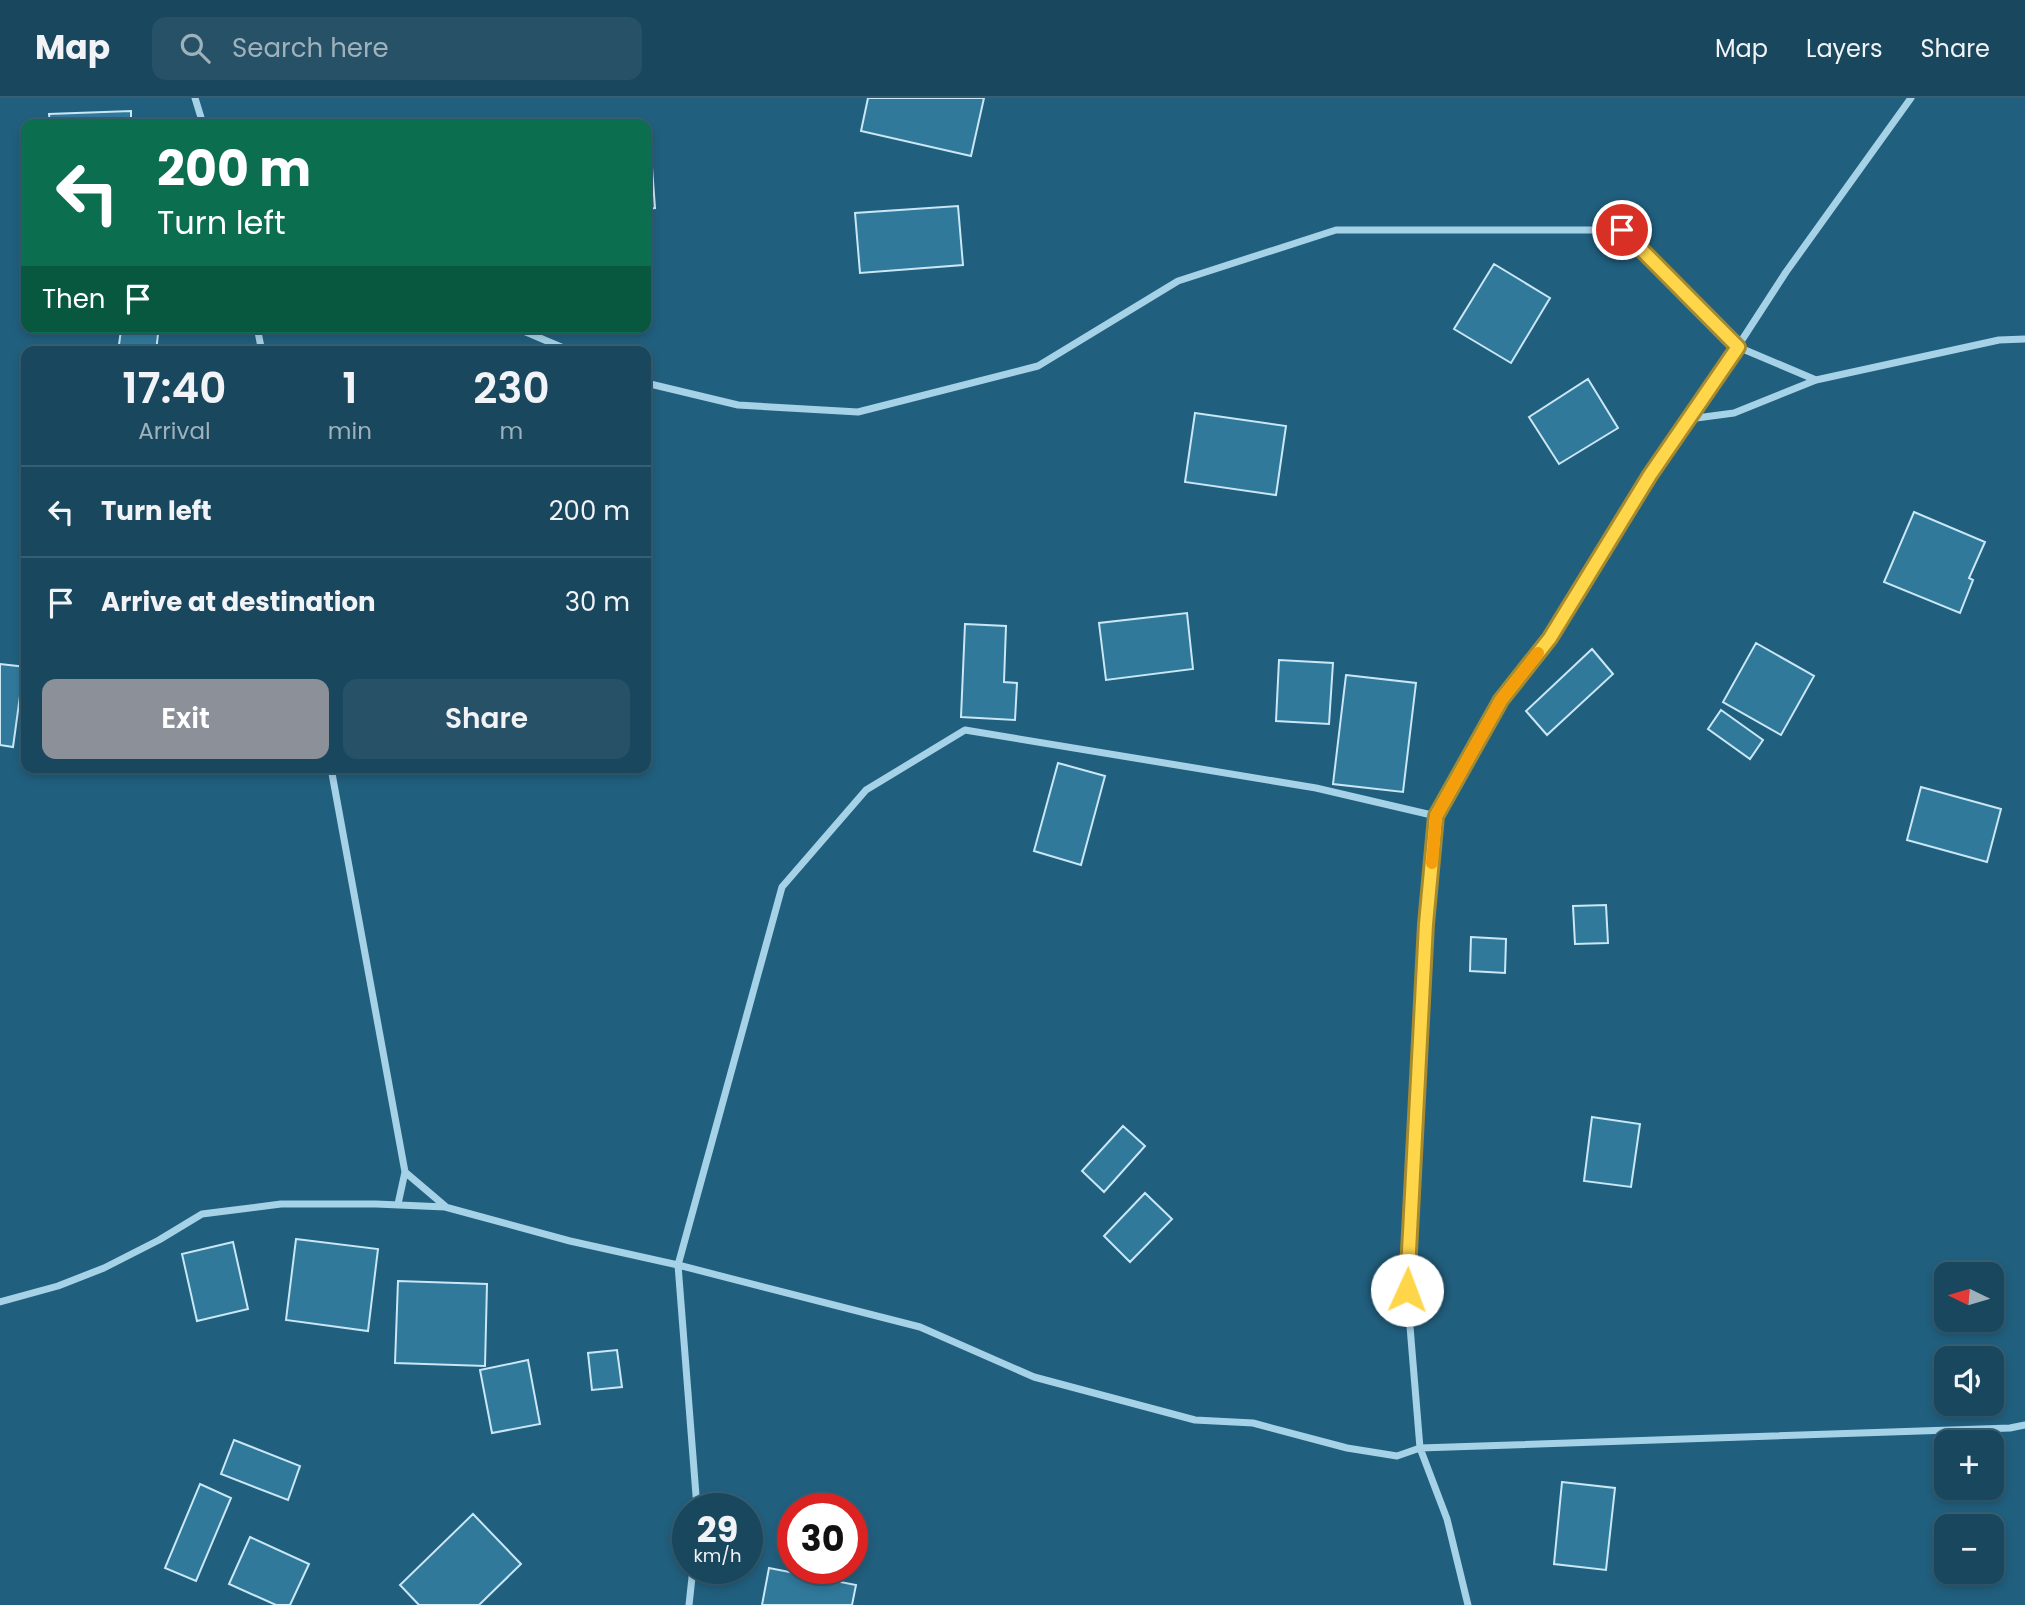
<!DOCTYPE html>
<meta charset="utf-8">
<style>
:root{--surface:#19475e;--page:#265167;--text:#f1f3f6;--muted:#9fb2bc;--line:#375f73;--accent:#8c9099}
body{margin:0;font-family:Poppins,sans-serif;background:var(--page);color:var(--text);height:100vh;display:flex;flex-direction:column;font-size:26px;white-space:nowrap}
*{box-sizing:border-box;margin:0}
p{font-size:23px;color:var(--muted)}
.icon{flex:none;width:38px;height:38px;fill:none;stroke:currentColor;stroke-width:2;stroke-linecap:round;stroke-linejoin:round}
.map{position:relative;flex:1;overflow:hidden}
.details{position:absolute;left:21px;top:248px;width:630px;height:427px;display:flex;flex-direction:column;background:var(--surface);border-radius:14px;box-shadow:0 4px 10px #0003,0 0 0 2px var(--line)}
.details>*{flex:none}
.top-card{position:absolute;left:21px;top:21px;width:630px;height:214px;border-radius:14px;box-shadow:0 4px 10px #0003,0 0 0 2px var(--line);background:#0b6e4f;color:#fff;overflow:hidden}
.needle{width:46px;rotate:275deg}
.controls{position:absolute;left:1934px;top:1164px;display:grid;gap:14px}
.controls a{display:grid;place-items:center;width:70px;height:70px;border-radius:14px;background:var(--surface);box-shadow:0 4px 10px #0003,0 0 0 2px var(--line);font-size:35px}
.speed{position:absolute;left:672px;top:1395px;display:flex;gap:14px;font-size:35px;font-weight:700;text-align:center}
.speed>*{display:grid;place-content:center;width:91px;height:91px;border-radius:50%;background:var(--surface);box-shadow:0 4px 10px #0003,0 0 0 2px var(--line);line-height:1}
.speed small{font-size:18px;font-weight:400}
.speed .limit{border:10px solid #d22;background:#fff;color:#111}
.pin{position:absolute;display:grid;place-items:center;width:60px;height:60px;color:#fff;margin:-30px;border:4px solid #fff;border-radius:50%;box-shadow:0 2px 7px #0007}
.me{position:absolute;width:77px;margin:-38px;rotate:2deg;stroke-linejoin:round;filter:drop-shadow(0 0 5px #0008)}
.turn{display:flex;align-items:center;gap:24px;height:147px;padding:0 21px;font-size:32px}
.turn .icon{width:91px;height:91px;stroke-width:2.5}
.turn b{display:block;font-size:49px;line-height:60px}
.then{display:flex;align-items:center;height:66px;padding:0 21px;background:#0003;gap:14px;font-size:26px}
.eta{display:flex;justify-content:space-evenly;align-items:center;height:119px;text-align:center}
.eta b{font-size:42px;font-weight:600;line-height:49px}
.action{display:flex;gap:14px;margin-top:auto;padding:14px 21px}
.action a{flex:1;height:80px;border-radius:14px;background:var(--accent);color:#fff;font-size:28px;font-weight:600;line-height:80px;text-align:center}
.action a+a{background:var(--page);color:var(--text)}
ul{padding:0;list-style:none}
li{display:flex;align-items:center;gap:21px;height:91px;padding:0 21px;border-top:2px solid var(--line)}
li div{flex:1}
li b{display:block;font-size:26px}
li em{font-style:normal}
header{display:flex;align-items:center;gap:42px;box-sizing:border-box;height:98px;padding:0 35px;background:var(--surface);border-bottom:2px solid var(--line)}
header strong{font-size:33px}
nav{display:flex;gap:38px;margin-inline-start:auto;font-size:24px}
.search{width:490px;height:63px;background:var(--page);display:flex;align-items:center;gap:18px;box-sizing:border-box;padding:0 24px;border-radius:14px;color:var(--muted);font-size:26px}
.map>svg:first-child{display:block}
</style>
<header>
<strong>Map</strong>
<div class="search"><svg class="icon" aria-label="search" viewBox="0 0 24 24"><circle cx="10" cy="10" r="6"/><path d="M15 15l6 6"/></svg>Search here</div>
<nav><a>Map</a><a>Layers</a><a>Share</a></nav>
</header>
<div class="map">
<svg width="2025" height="1507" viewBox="0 0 2025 1507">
<rect width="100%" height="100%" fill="#215f7e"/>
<!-- building -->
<path fill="#31799b" stroke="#c9e7f5" stroke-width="2" d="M 868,0 L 984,0 L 971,58 L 861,33 Z
M 131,13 L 131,26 L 50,26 L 49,16 Z
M 457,21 L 498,26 L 456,26 Z
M 646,42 L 650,42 L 655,110 L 646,111 Z
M 958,108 L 963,167 L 860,175 L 855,115 Z
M 1494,166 L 1550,200 L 1511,265 L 1454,231 Z
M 121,232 L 158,236 L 156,254 L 118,254 Z
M 1588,281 L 1618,330 L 1559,366 L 1529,319 Z
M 1195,315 L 1286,328 L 1276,397 L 1185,384 Z
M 1914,414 L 1985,444 L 1969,480 L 1973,482 L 1960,515 L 1884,484 Z
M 1187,515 L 1193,571 L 1106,582 L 1099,525 Z
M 965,526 L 1006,528 L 1004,584 L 1017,585 L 1015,622 L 961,619 Z
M 1756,545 L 1814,578 L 1781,637 L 1723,604 Z
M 1592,551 L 1613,576 L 1547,637 L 1526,613 Z
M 1279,562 L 1333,565 L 1329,626 L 1276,623 Z
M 0,566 L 26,569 L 26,599 L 20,598 L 13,649 L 0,647 Z
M 1346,577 L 1416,585 L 1403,694 L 1333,686 Z
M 1721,612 L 1763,642 L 1750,661 L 1708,631 Z
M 1058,665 L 1105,678 L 1081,767 L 1034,753 Z
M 1921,689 L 2001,711 L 1987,764 L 1907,742 Z
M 1606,807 L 1608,845 L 1575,846 L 1573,808 Z
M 1471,839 L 1506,841 L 1505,875 L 1470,873 Z
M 1592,1019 L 1640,1026 L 1631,1089 L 1584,1083 Z
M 1123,1028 L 1145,1048 L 1104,1094 L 1082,1073 Z
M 1145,1095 L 1172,1121 L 1130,1164 L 1104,1138 Z
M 296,1141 L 378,1151 L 368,1233 L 286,1222 Z
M 233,1144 L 248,1211 L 197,1223 L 182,1156 Z
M 398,1183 L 487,1186 L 485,1268 L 395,1265 Z
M 617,1252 L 622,1289 L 592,1292 L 588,1255 Z
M 528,1262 L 540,1326 L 492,1335 L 480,1272 Z
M 234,1342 L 300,1368 L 288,1402 L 221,1376 Z
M 1562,1384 L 1615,1390 L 1606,1472 L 1554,1466 Z
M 200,1386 L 231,1400 L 196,1483 L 165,1470 Z
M 473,1416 L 521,1466 L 479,1507 L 419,1507 L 400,1487 Z
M 250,1439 L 309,1466 L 290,1507 L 276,1507 L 229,1486 Z
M 769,1470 L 856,1487 L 852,1507 L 762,1507 Z"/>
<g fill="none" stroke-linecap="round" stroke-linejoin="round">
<!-- minor -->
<path stroke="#a6d2e7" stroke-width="7" d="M 195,0 L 203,26
M 257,229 L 262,254
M 514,229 L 573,254
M 646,285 L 738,307 L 858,314 L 1038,268 L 1178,183 L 1336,132 L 1623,132 L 1738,249 L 1816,282
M 1689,321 L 1734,315 L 1816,282 L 1999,242 L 2025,241
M 331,670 L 405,1074 L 398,1106
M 405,1074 L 445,1108
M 0,1204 L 58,1188 L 104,1170 L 159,1142 L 202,1116 L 281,1106 L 376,1106 L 445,1109 L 570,1143 L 678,1167 L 920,1229 L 1034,1279 L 1195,1322 L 1253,1325 L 1347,1350 L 1397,1358 L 1420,1350 L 2010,1330 L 2025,1327
M 697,1410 L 678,1167 L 782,789 L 866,692 L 965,632 L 1316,690 L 1436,718
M 689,1507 L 693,1470
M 1468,1507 L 1447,1421 L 1420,1350 L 1407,1192 L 1426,826 L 1436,718 L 1501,602 L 1550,540 L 1650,377 L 1716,282 L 1786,174 L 1911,0"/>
</g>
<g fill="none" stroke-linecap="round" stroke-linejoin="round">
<defs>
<path id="route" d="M 1407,1192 L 1426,826 L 1436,718 L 1501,602 L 1550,540 L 1650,377 L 1738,249 L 1622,132"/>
</defs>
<!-- route casing -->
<use href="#route" stroke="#a68a30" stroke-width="18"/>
<!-- route -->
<use href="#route" stroke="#ffd54a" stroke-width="12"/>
<!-- slow -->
<path stroke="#f59e0b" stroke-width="12" d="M 1432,765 L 1436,718 L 1501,602 L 1538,555"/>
</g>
</svg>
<div class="controls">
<a><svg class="needle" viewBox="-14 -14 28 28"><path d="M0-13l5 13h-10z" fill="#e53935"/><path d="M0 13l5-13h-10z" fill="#9fb2bc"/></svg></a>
<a><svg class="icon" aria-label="sound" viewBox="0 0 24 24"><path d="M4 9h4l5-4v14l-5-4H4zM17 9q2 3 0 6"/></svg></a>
<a>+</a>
<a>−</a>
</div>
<div class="speed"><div>29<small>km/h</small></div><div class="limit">30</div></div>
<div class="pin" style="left:1622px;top:132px;background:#d93025"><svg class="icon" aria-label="arrive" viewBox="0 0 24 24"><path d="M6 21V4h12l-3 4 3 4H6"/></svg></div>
<svg class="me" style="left:1407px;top:1192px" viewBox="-20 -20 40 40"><circle r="19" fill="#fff"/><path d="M0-13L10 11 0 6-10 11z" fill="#ffd54a"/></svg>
<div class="top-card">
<div class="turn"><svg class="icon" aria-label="left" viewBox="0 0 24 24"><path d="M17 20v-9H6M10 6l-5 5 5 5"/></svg><div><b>200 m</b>Turn left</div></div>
<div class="then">Then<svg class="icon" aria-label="arrive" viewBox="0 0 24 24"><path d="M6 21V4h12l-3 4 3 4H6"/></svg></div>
</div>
<section class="details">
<div class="eta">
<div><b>17:40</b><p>Arrival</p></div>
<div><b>1</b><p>min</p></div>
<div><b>230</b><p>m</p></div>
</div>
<ul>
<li><svg class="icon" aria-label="left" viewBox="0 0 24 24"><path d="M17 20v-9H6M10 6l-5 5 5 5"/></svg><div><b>Turn left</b></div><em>200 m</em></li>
<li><svg class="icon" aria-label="arrive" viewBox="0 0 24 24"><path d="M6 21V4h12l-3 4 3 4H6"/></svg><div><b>Arrive at destination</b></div><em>30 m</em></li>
</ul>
<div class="action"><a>Exit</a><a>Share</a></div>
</section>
</div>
